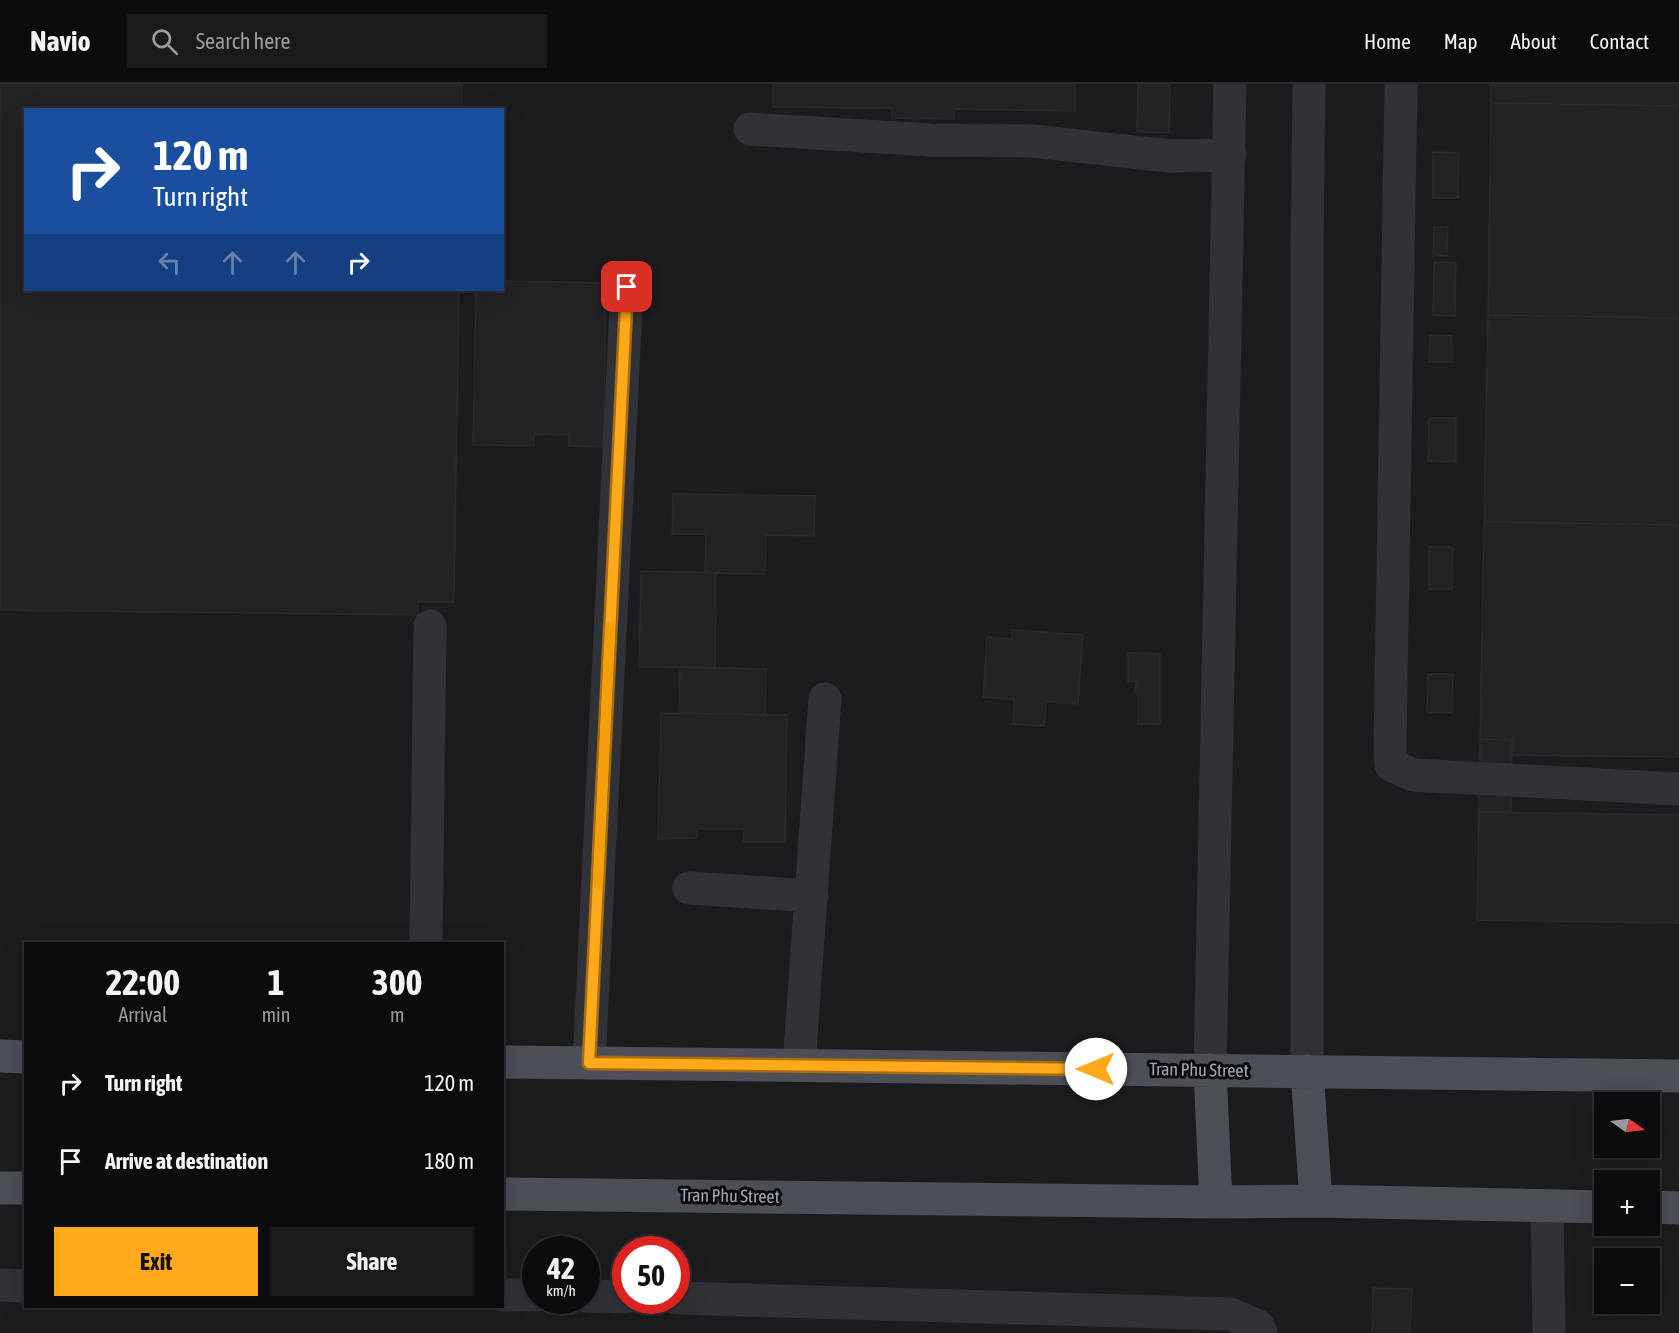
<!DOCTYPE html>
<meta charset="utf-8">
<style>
:root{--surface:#0c0c0e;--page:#1a1a1c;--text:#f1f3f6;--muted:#9a9b9e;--line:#2c2c2e;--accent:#ffa91b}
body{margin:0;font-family:"Asap Condensed",sans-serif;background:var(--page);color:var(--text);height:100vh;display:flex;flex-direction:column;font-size:22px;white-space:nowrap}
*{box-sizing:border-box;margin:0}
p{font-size:20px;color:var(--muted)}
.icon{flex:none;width:33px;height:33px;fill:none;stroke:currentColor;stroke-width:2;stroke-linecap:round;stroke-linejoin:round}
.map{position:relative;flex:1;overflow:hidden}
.sheet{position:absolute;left:24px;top:858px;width:480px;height:366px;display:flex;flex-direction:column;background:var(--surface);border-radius:0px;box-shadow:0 6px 24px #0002,0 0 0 2px var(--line)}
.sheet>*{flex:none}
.banner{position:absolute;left:24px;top:24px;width:480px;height:183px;border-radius:0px;box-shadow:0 6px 24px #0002,0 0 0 2px var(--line);background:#1a4fa0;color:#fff;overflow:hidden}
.needle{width:39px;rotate:104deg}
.buttons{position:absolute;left:1594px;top:1008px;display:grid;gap:12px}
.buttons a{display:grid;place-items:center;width:66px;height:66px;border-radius:0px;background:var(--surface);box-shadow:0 6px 24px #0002,0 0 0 2px var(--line);font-size:30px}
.speed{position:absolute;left:522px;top:1152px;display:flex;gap:12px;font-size:30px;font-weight:700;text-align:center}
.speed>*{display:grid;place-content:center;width:78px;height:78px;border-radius:50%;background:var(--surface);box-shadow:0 6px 24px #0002,0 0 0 2px var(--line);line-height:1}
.speed small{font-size:15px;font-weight:400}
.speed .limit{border:9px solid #d22;background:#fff;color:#111}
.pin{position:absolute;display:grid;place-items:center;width:51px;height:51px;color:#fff;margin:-26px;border-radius:12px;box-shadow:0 3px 9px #0006}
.me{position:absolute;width:66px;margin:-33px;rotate:270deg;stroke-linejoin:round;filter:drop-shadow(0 0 4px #0008)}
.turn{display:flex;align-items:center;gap:21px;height:126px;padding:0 30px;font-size:27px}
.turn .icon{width:78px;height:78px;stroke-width:2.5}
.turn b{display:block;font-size:42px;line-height:51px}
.lanes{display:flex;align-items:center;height:57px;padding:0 30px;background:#0003;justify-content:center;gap:30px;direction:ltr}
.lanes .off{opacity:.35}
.eta{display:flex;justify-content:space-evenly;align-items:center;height:102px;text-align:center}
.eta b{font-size:36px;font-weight:700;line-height:42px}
.cta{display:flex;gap:12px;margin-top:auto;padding:12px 30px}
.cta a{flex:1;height:69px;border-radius:0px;background:var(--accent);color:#111;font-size:24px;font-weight:700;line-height:69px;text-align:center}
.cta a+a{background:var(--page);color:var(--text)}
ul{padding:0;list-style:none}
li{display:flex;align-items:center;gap:18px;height:78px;padding:0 30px}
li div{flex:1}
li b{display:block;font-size:22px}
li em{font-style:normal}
header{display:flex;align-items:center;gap:36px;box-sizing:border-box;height:84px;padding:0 30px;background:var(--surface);border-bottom:2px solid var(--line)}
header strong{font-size:28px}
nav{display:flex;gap:33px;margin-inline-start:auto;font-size:21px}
.search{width:420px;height:54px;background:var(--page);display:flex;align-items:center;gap:15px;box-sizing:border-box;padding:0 21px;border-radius:0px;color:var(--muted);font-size:22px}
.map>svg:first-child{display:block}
</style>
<header>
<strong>Navio</strong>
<div class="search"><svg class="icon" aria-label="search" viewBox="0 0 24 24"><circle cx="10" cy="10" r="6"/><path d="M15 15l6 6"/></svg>Search here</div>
<nav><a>Home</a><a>Map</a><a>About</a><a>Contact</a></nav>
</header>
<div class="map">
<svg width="1679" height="1249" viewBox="0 0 1679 1249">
<rect width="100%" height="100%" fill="#101012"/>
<!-- built -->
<path fill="#1c1c1f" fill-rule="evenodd" d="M 0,0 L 1679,0 L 1679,1249 L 0,1249 ZM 26,26 L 502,26 L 502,206 L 26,206 ZM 26,860 L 502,860 L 502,1222 L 26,1222 ZM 1605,1018 L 1650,1018 L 1650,1064 L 1605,1064 ZM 1605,1096 L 1650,1096 L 1650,1142 L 1605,1142 ZM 536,1166 L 586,1166 L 586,1216 L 536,1216 ZM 626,1166 L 676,1166 L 676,1216 L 626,1216 ZM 1605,1174 L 1650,1174 L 1650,1220 L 1605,1220 Z"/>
<!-- building -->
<path fill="#232326" stroke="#2a2a2e" stroke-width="1.5" d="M 0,0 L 462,0 L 462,26 L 26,26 L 26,206 L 459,206 L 454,518 L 418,518 L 418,531 L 0,526 Z
M 773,0 L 1075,0 L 1075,27 L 954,25 L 954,35 L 892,34 L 892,24 L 773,23 Z
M 1138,0 L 1170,0 L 1169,49 L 1137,48 Z
M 1491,0 L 1679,0 L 1679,22 L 1491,19 Z
M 1491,19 L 1679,22 L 1679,234 L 1488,231 Z
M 1433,68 L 1459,69 L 1458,114 L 1433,114 Z
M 1434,143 L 1448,143 L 1447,172 L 1433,171 Z
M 1434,178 L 1456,179 L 1455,232 L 1433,231 Z
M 502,197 L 606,199 L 603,363 L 569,362 L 569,351 L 534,350 L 534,362 L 473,361 L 476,206 L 502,206 Z
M 1488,231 L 1679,234 L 1679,441 L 1484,438 Z
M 1430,251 L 1452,252 L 1452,278 L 1429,278 Z
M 1429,334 L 1456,334 L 1456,378 L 1428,377 Z
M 673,410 L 815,412 L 814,452 L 766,451 L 765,490 L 705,489 L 706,450 L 672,450 Z
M 1484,438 L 1679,441 L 1679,673 L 1511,671 L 1512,656 L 1480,655 Z
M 1429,463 L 1453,463 L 1452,505 L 1429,505 Z
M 641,487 L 716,489 L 715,584 L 639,583 Z
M 1012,546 L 1083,551 L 1078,620 L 1046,617 L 1044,642 L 1013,640 L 1014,615 L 983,613 L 987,553 L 1012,555 Z
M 1128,569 L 1160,570 L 1160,640 L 1138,640 L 1138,610 L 1135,610 L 1136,597 L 1128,598 Z
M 680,583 L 766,585 L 765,631 L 679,629 Z
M 1428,590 L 1453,590 L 1452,629 L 1427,628 Z
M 661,629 L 787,631 L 785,758 L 743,758 L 744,745 L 697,745 L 697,754 L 658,755 Z
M 1480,655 L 1512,656 L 1511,728 L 1479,728 Z
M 1479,728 L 1679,731 L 1679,839 L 1477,836 Z
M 1373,1204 L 1412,1205 L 1410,1249 L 1372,1249 Z"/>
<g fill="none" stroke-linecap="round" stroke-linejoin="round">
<!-- minor -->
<path stroke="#313237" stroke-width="33" d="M 1401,0 L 1390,662 L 1391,681 L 1413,691 L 1679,705
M 750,45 L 931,56 L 1032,57 L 1170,72 L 1230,71
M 689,804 L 812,812
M 426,860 L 430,542
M 589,979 L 627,203
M 799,981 L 825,615
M 1210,986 L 1230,0
M 1307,987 L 1307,164 L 1309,0
M 1547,1122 L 1549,1249
M 0,1201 L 26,1202
M 502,1211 L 536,1211
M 586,1212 L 626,1213
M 676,1214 L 1230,1230 L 1258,1242 L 1261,1249"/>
<!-- major -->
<path stroke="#4d4f57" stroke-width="33" d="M 0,972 L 26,973
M 502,978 L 1679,992
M 1210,986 L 1216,1118
M 1307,987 L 1316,1117
M 0,1104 L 26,1104
M 502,1110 L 1216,1118 L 1316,1117 L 1605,1123
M 1650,1123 L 1679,1124"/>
</g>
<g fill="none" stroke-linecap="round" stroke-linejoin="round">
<defs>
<path id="route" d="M 627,203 L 589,979 L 1096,985"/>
</defs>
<!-- route casing -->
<use href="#route" stroke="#a66e12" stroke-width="15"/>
<!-- route -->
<use href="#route" stroke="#ffa91b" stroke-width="10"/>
<!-- slow -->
<path stroke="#f59e0b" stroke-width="10" d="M 598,800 L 610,543"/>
</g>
<g text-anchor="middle" stroke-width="6" stroke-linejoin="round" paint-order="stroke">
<!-- street labels -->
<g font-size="18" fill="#a0a7b4" stroke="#0b0b0d">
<text transform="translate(1199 986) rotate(1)" y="6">Tran Phu Street</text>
<text transform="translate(730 1112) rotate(1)" y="6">Tran Phu Street</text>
</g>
</g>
</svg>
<div class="buttons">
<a><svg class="needle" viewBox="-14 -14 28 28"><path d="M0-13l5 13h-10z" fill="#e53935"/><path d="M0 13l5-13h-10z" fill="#9a9b9e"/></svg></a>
<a>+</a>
<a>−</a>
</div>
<div class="speed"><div>42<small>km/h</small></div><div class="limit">50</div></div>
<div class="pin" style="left:627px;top:203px;background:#d93025"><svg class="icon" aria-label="arrive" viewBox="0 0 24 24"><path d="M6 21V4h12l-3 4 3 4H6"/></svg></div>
<svg class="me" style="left:1096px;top:985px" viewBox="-20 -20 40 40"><circle r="19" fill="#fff"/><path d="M0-13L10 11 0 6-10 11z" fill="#ffa91b"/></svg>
<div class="banner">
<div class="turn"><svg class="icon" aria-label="right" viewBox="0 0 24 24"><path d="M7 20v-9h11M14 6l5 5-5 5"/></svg><div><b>120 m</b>Turn right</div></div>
<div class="lanes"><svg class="icon off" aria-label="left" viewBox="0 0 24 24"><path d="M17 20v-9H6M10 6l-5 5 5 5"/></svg><svg class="icon off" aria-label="ahead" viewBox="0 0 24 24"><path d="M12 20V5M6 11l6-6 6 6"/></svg><svg class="icon off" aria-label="ahead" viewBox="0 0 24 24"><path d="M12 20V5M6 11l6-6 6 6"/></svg><svg class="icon" aria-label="right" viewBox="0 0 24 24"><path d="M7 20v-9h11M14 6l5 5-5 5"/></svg></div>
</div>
<section class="sheet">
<div class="eta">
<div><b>22:00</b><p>Arrival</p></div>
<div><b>1</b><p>min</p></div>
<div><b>300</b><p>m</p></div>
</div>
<ul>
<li><svg class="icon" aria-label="right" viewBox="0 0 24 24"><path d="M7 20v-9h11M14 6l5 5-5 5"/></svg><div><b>Turn right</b></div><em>120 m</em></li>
<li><svg class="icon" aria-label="arrive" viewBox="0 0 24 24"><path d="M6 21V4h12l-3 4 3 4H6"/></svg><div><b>Arrive at destination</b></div><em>180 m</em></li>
</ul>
<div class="cta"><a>Exit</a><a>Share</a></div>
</section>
</div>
